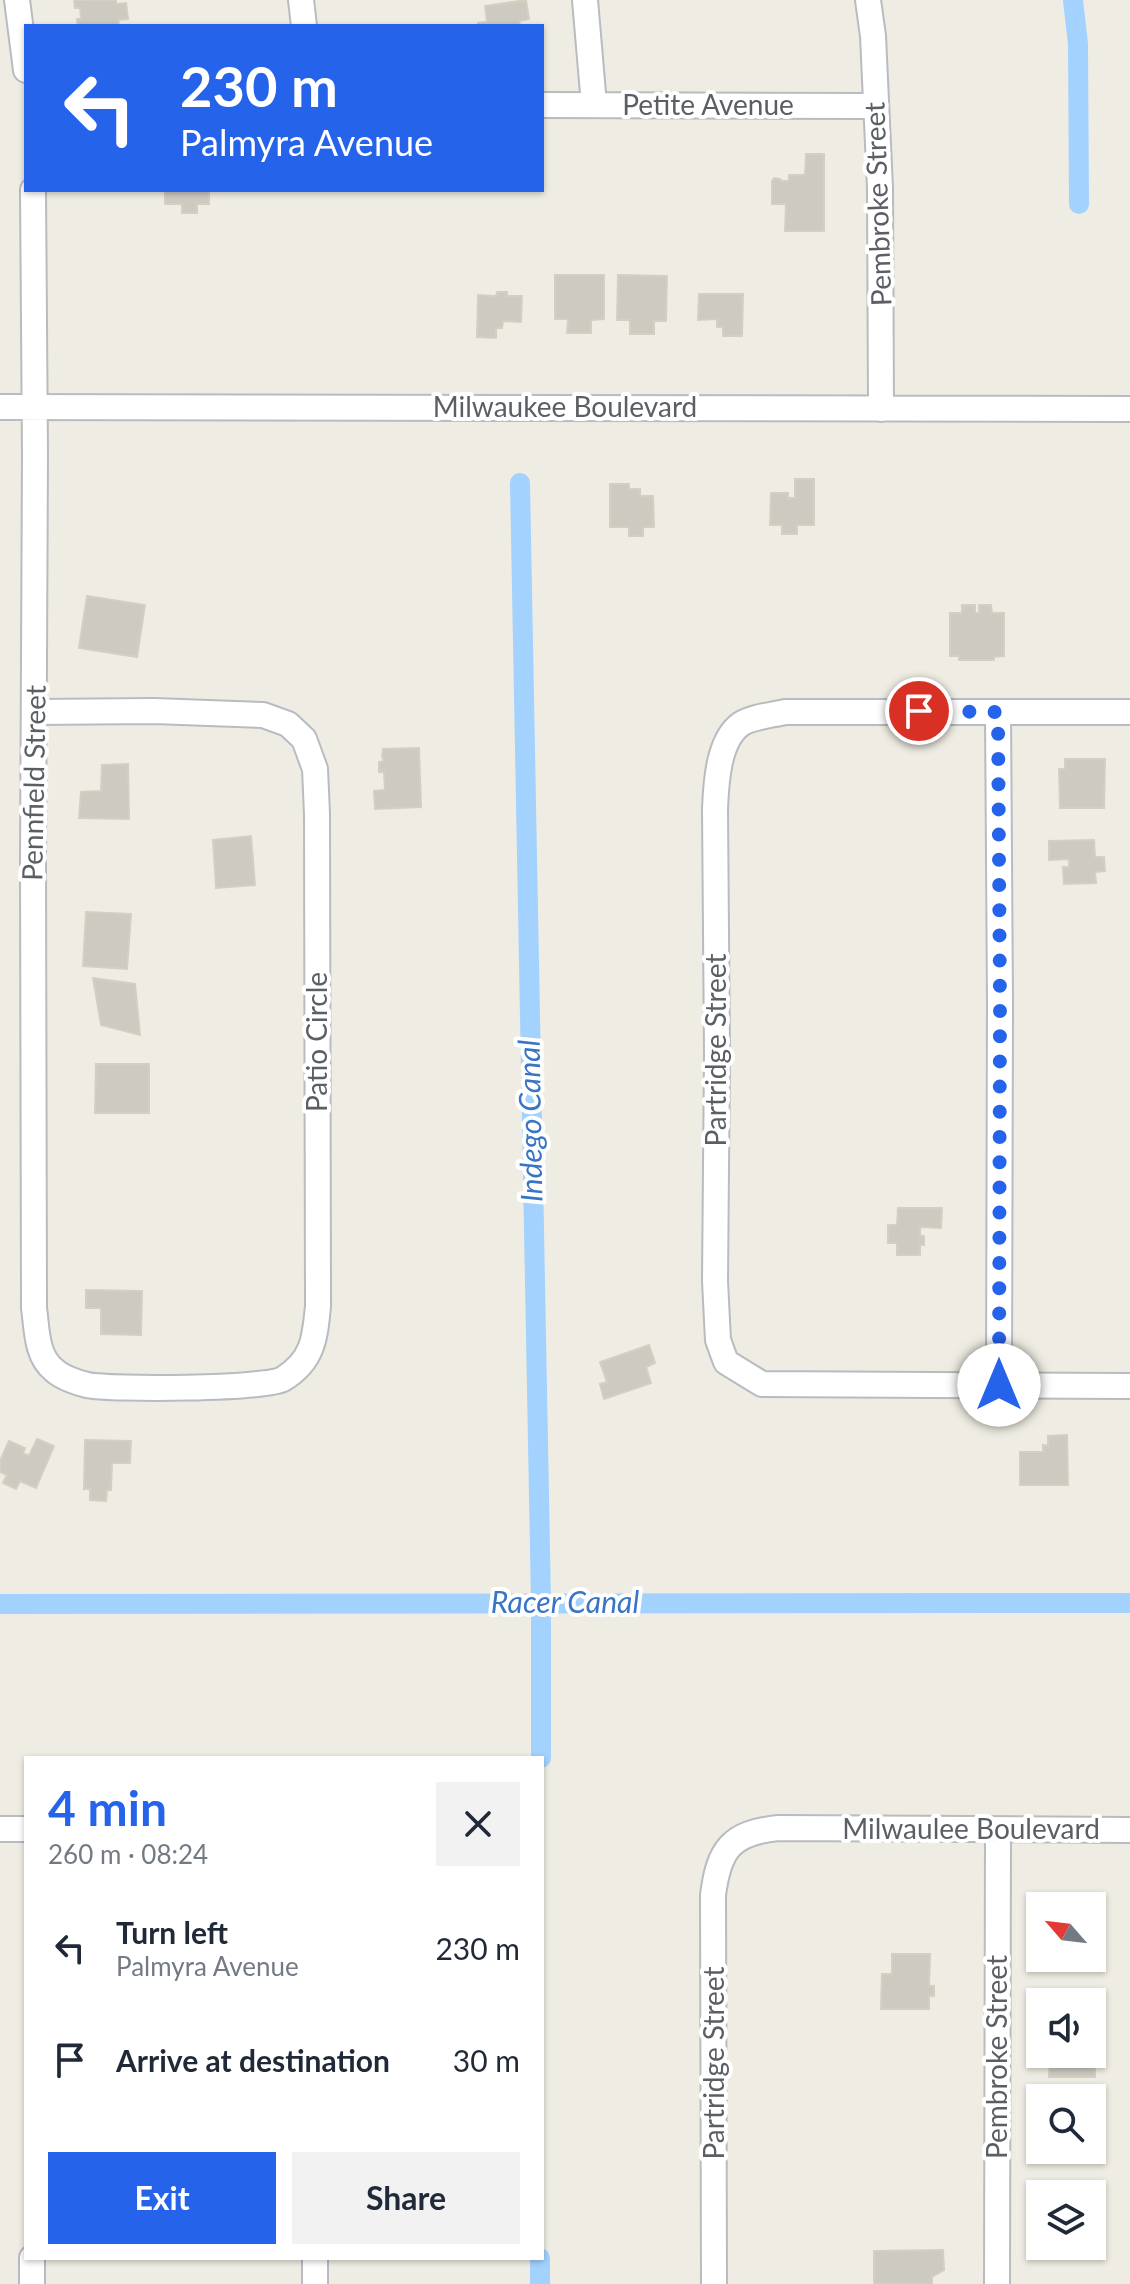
<!DOCTYPE html>
<meta charset="utf-8">
<style>
:root{--surface:#fff;--page:#f2f2f3;--text:#1f2937;--muted:#747a83;--accent:#2563eb}
body{margin:0;font-family:Lato,sans-serif;background:var(--page);color:var(--text);height:100vh;display:flex;flex-direction:column;font-size:30px;white-space:nowrap}
*{box-sizing:border-box;margin:0}
p{font-size:26px;color:var(--muted)}
.icon{flex:none;width:44px;height:44px;fill:none;stroke:currentColor;stroke-width:2;stroke-linecap:round;stroke-linejoin:round}
.map{position:relative;flex:1;overflow:hidden}
.sheet{position:absolute;left:24px;top:1756px;width:520px;height:504px;display:flex;flex-direction:column;background:var(--surface);border-radius:0px;box-shadow:0 2px 6px #0004}
.sheet>*{flex:none}
.hud{position:absolute;left:24px;top:24px;width:520px;height:168px;border-radius:0px;box-shadow:0 2px 6px #0004;background:#2563eb;color:#fff;overflow:hidden}
.needle{width:52px;rotate:298deg}
.buttons{position:absolute;left:1026px;top:1892px;display:grid;gap:16px}
.buttons a{display:grid;place-items:center;width:80px;height:80px;border-radius:0px;background:var(--surface);box-shadow:0 2px 6px #0004;font-size:40px}
.pin{position:absolute;display:grid;place-items:center;width:68px;height:68px;color:#fff;margin:-34px;border:4px solid #fff;border-radius:50%;box-shadow:0 2px 8px #0007}
.me{position:absolute;width:88px;margin:-44px;rotate:0deg;stroke-linejoin:round;filter:drop-shadow(0 0 6px #0008)}
.turn{display:flex;align-items:center;gap:28px;height:168px;padding:0 24px;font-size:36px}
.turn .icon{width:104px;height:104px;stroke-width:2.5}
.turn b{display:block;font-size:56px;line-height:68px}
.round{display:grid;place-items:center;flex:none;width:84px;height:84px;border-radius:0px;background:var(--page)}
.headline{display:flex;align-items:center;justify-content:space-between;height:136px;padding:0 24px}
h1{font-size:48px;font-weight:700;line-height:60px;color:var(--accent)}
.action{display:flex;gap:16px;margin-top:auto;padding:16px 24px}
.action a{flex:1;height:92px;border-radius:0px;background:var(--accent);color:#fff;font-size:32px;font-weight:700;line-height:92px;text-align:center}
.action a+a{background:var(--page);color:var(--text)}
ul{padding:0;list-style:none}
li{display:flex;align-items:center;gap:24px;height:112px;padding:0 24px}
li div{flex:1}
li b{display:block;font-size:30px}
li em{font-style:normal}
.map>svg:first-child{display:block}
</style>
<div class="map">
<svg width="1130" height="2284" viewBox="0 0 1130 2284">
<rect width="100%" height="100%" fill="#efede3"/>
<g fill="none" stroke-linecap="round" stroke-linejoin="round">
<!-- canal -->
<path stroke="#a3d2ff" stroke-width="20" d="M 1073,0 L 1078,44 L 1079,204
M 520,483 L 541,1603 L 541,1758
M 0,1604 L 1130,1603
M 540,2284 L 540,2258"/>
</g>
<!-- building -->
<path fill="#cccac1" stroke="#d4cfc0" stroke-width="2" d="M 74,0 L 116,0 L 116,4 L 126,3 L 128,19 L 118,20 L 119,26 L 78,26 L 77,19 L 81,19 L 80,8 L 75,8 Z
M 526,0 L 529,19 L 519,21 L 520,26 L 478,26 L 478,23 L 487,22 L 485,6 Z
M 806,154 L 824,154 L 824,231 L 785,231 L 786,204 L 772,204 L 772,181 L 774,178 L 780,179 L 782,181 L 789,181 L 789,175 L 805,175 Z
M 165,190 L 209,190 L 209,204 L 197,204 L 197,213 L 182,213 L 182,204 L 165,204 Z
M 555,275 L 604,275 L 604,319 L 591,320 L 591,333 L 567,333 L 568,319 L 555,319 Z
M 618,275 L 667,276 L 666,321 L 654,321 L 654,334 L 630,334 L 630,320 L 617,320 Z
M 497,292 L 507,292 L 507,296 L 522,296 L 521,322 L 503,321 L 502,328 L 496,328 L 496,338 L 477,337 L 478,295 L 496,296 Z
M 699,294 L 743,294 L 742,336 L 723,336 L 723,327 L 717,327 L 717,319 L 698,320 Z
M 795,479 L 814,479 L 814,525 L 797,525 L 797,534 L 782,534 L 782,525 L 770,525 L 771,493 L 788,493 L 788,498 L 795,498 Z
M 610,484 L 629,484 L 629,489 L 640,489 L 640,496 L 653,496 L 654,527 L 643,527 L 643,536 L 629,536 L 629,527 L 610,527 Z
M 87,596 L 145,605 L 137,657 L 79,648 Z
M 962,605 L 975,605 L 975,613 L 979,613 L 979,605 L 991,605 L 992,613 L 1004,613 L 1004,656 L 994,657 L 994,660 L 959,660 L 959,656 L 950,656 L 950,613 L 962,613 Z
M 419,748 L 421,807 L 375,809 L 374,791 L 385,790 L 384,772 L 379,772 L 379,762 L 384,761 L 382,757 L 383,749 Z
M 1065,759 L 1105,759 L 1104,808 L 1060,808 L 1059,769 L 1065,769 Z
M 128,764 L 129,819 L 79,818 L 81,792 L 101,791 L 102,765 Z
M 251,836 L 255,885 L 216,888 L 213,840 Z
M 1094,840 L 1095,857 L 1104,857 L 1105,871 L 1095,872 L 1096,883 L 1064,884 L 1063,867 L 1069,867 L 1069,859 L 1049,860 L 1049,841 Z
M 86,912 L 131,914 L 127,969 L 83,966 Z
M 93,978 L 135,984 L 140,1035 L 101,1025 Z
M 96,1064 L 149,1064 L 149,1113 L 95,1113 Z
M 898,1208 L 942,1208 L 941,1228 L 920,1227 L 920,1236 L 924,1236 L 924,1245 L 920,1245 L 920,1255 L 897,1255 L 897,1243 L 888,1243 L 888,1225 L 897,1225 Z
M 86,1290 L 142,1291 L 141,1335 L 101,1334 L 101,1308 L 86,1308 Z
M 649,1345 L 655,1363 L 646,1367 L 651,1383 L 604,1399 L 600,1384 L 607,1382 L 600,1362 Z
M 1067,1435 L 1068,1485 L 1020,1485 L 1020,1452 L 1043,1452 L 1043,1445 L 1048,1446 L 1048,1436 Z
M 37,1439 L 54,1446 L 36,1488 L 20,1481 L 16,1489 L 3,1483 L 7,1475 L 0,1472 L 0,1461 L 9,1441 L 25,1448 L 23,1453 L 29,1456 Z
M 85,1440 L 131,1441 L 130,1463 L 112,1463 L 111,1490 L 107,1490 L 106,1501 L 90,1500 L 90,1489 L 84,1489 Z
M 892,1954 L 930,1954 L 929,1986 L 934,1986 L 934,1996 L 929,1996 L 929,2009 L 881,2009 L 882,1974 L 892,1974 Z
M 1092,2033 L 1104,2034 L 1104,2060 L 1095,2060 L 1095,2077 L 1049,2077 L 1050,2057 L 1068,2057 L 1068,2054 L 1092,2054 Z
M 943,2250 L 944,2270 L 932,2277 L 932,2284 L 874,2284 L 874,2251 Z"/>
<g fill="none" stroke-linecap="round" stroke-linejoin="round">
<defs>
<path id="street" d="M 17,0 L 26,70
M 301,0 L 304,26
M 585,0 L 594,105
M 868,0 L 873,36 L 880,188 L 881,409
M 542,105 L 875,106
M 33,190 L 35,455 L 33,864 L 34,1308 C 37,1329 36,1356 54,1370 C 61,1377 78,1383 87,1385 C 112,1390 265,1389 283,1379 C 313,1361 315,1338 318,1306 L 317,814 L 315,769 L 304,739 L 288,724 L 263,715 L 154,711 L 35,712
M 0,407 L 1130,409
M 998,712 L 1000,1002 L 999,1385
M 1130,712 L 785,712 C 772,715 751,717 741,724 C 718,740 716,784 715,809 L 717,1054 L 715,1281 L 718,1340 L 726,1362 L 762,1384 L 1130,1386
M 0,1829 L 26,1829
M 315,2258 L 315,2284
M 32,2284 L 32,2258
M 714,2284 L 713,1895 C 719,1849 731,1833 778,1828 L 1130,1830
M 997,2284 L 998,1831"/>
</defs>
<!-- street casing -->
<use href="#street" stroke="#b8bbc0" stroke-width="28"/>
<!-- street -->
<use href="#street" stroke="#fff" stroke-width="24"/>
</g>
<g fill="none" stroke-linecap="round" stroke-linejoin="round">
<!-- route -->
<path stroke="#2563eb" stroke-width="14" stroke-dasharray="0 25.2" d="M 919,711 L 998,712 L 1000,1002 L 999,1385"/>
</g>
<g text-anchor="middle" stroke-width="8" stroke-linejoin="round" paint-order="stroke">
<!-- street labels -->
<g font-size="28" fill="#5b5f65" stroke="#fff">
<text x="708" y="115">Petite Avenue</text>
<text transform="translate(878 204) rotate(-92)" y="10">Pembroke Street</text>
<text x="565" y="417">Milwaukee Boulevard</text>
<text transform="translate(34 783) rotate(-89)" y="10">Pennfield Street</text>
<text transform="translate(317 1042) rotate(-90)" y="10">Patio Circle</text>
<text transform="translate(716 1050) rotate(-90)" y="10">Partridge Street</text>
<text x="971" y="1839">Milwaulee Boulevard</text>
<text transform="translate(997 2057) rotate(-90)" y="10">Pembroke Street</text>
<text transform="translate(714 2063) rotate(-90)" y="10">Partridge Street</text>
</g>
<!-- water labels -->
<g font-size="30" font-style="italic" fill="#3875c5" stroke="#fff">
<text transform="translate(531 1121) rotate(-91)" y="10">Indego Canal</text>
<text x="565" y="1613">Racer Canal</text>
</g>
</g>
</svg>
<div class="buttons">
<a><svg class="needle" viewBox="-14 -14 28 28"><path d="M0-13l5 13h-10z" fill="#e53935"/><path d="M0 13l5-13h-10z" fill="#747a83"/></svg></a>
<a><svg class="icon" aria-label="sound" viewBox="0 0 24 24"><path d="M4 9h4l5-4v14l-5-4H4zM17 9q2 3 0 6"/></svg></a>
<a><svg class="icon" aria-label="search" viewBox="0 0 24 24"><circle cx="10" cy="10" r="6"/><path d="M15 15l6 6"/></svg></a>
<a><svg class="icon" aria-label="layers" viewBox="0 0 24 24"><path d="M12 4l9 5-9 5-9-5zM3 14l9 5 9-5"/></svg></a>
</div>
<div class="pin" style="left:919px;top:711px;background:#d93025"><svg class="icon" aria-label="arrive" viewBox="0 0 24 24"><path d="M6 21V4h12l-3 4 3 4H6"/></svg></div>
<svg class="me" style="left:999px;top:1385px" viewBox="-20 -20 40 40"><circle r="19" fill="#fff"/><path d="M0-13L10 11 0 6-10 11z" fill="#2563eb"/></svg>
<div class="hud">
<div class="turn"><svg class="icon" aria-label="left" viewBox="0 0 24 24"><path d="M17 20v-9H6M10 6l-5 5 5 5"/></svg><div><b>230 m</b>Palmyra Avenue</div></div>
</div>
<section class="sheet">
<div class="headline"><div><h1>4 min</h1><p>260 m · 08:24</p></div><a class="round"><svg class="icon" aria-label="close" viewBox="0 0 24 24"><path d="M6 6l12 12M18 6L6 18"/></svg></a></div>
<ul>
<li><svg class="icon" aria-label="left" viewBox="0 0 24 24"><path d="M17 20v-9H6M10 6l-5 5 5 5"/></svg><div><b>Turn left</b><p>Palmyra Avenue</p></div><em>230 m</em></li>
<li><svg class="icon" aria-label="arrive" viewBox="0 0 24 24"><path d="M6 21V4h12l-3 4 3 4H6"/></svg><div><b>Arrive at destination</b></div><em>30 m</em></li>
</ul>
<div class="action"><a>Exit</a><a>Share</a></div>
</section>
</div>
